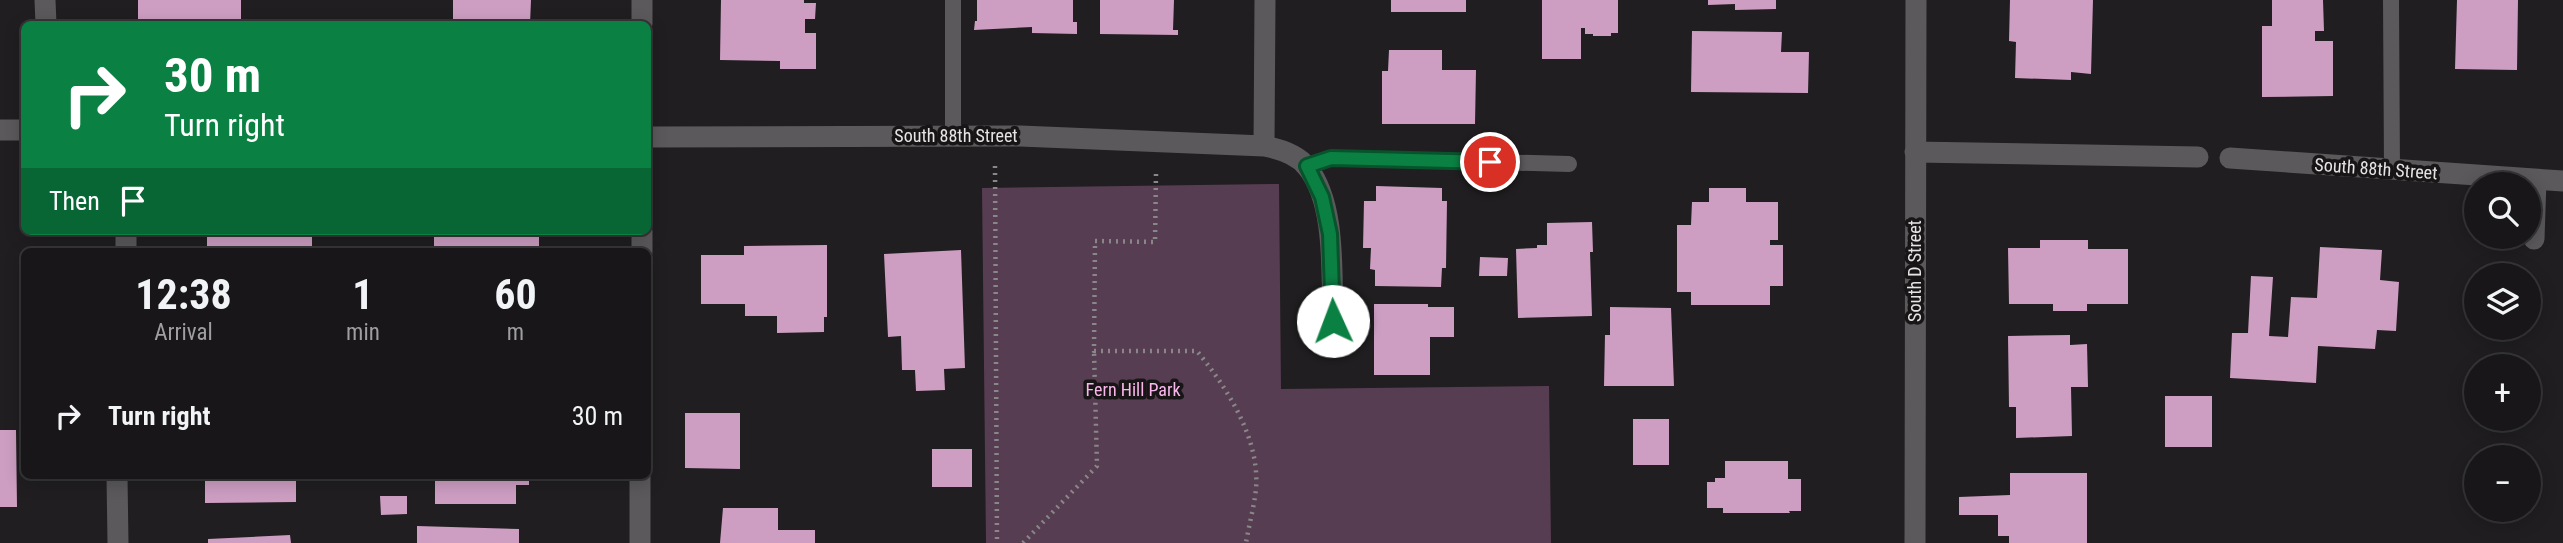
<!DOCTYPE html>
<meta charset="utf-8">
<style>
:root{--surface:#181618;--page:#211f21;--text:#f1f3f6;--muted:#9f9fa2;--line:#363537}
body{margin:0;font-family:"Roboto Condensed",sans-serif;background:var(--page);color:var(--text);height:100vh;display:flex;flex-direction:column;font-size:26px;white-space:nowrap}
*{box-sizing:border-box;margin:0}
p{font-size:23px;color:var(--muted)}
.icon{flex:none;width:38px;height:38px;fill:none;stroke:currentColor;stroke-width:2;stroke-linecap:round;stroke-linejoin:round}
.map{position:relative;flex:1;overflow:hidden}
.side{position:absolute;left:21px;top:248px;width:630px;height:231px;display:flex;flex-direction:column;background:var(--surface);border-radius:10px;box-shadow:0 4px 18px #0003,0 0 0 2px var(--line)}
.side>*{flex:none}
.top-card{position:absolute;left:21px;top:21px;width:630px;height:214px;border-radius:10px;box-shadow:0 4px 18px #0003,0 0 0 2px var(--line);background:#0b8043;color:#fff;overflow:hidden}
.tools{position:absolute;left:2464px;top:172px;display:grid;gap:14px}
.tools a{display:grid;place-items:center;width:77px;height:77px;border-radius:50%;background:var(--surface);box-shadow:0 4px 18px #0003,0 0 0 2px var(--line);font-size:35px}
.pin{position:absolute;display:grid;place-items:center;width:60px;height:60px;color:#fff;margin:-30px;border:4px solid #fff;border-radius:50%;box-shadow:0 2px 7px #0007}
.me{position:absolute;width:77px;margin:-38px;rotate:358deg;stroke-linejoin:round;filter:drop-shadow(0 0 5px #0008)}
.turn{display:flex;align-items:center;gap:24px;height:147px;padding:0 28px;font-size:32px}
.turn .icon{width:91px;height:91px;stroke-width:2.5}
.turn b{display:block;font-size:49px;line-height:60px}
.then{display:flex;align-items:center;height:66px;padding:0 28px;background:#0003;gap:14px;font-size:26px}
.eta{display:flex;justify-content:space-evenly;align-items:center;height:119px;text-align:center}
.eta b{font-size:42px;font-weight:700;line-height:49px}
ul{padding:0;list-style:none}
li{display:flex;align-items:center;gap:21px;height:98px;padding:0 28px}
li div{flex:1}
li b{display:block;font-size:26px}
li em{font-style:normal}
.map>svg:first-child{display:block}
</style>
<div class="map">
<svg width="2563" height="543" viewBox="0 0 2563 543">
<rect width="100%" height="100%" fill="#201e20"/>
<!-- green -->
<path fill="#573d51" d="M 1279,184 L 1281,389 L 1549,386 L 1551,543 L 986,543 L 982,188 Z"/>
<!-- building -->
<path fill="#cd9ec2" d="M 138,0 L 241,0 L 241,24 L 138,24 Z
M 453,0 L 531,0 L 530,24 L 453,24 Z
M 721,0 L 804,0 L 804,3 L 816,3 L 815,19 L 805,19 L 805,33 L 816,33 L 816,69 L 780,69 L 780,61 L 720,60 Z
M 977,0 L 1073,0 L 1073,22 L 1077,22 L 1077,34 L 1032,33 L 1032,27 L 974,30 L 975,21 L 977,21 Z
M 1100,0 L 1174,0 L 1173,30 L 1178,30 L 1178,35 L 1100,34 Z
M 1391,0 L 1466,0 L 1466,12 L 1391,12 Z
M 1542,0 L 1618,0 L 1618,33 L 1611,33 L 1611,36 L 1593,36 L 1593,34 L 1585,34 L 1585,28 L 1581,28 L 1581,59 L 1542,59 Z
M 1708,0 L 1776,0 L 1776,9 L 1735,10 L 1735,4 L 1708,5 Z
M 2010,0 L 2093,0 L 2091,74 L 2071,72 L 2071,80 L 2015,78 L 2016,42 L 2009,41 Z
M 2272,0 L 2323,0 L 2324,31 L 2315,31 L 2315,41 L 2333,41 L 2333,96 L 2262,97 L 2262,26 L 2272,26 Z
M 2457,0 L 2518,0 L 2517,70 L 2455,69 Z
M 1692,31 L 1782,32 L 1781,52 L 1809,52 L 1808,93 L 1691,92 Z
M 1389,50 L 1442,50 L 1442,70 L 1476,70 L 1475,124 L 1382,124 L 1382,71 L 1388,71 Z
M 1376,186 L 1442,188 L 1442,201 L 1447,201 L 1446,268 L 1442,268 L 1441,287 L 1375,286 L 1375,270 L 1370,269 L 1371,248 L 1363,248 L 1364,201 L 1376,201 Z
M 1709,188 L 1746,188 L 1746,202 L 1778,202 L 1778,240 L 1770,240 L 1770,245 L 1783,245 L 1783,286 L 1770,286 L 1770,305 L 1691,305 L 1691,292 L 1677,292 L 1677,225 L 1691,225 L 1692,202 L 1709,202 Z
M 1592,222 L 1593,252 L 1590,252 L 1592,316 L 1518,318 L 1516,249 L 1537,248 L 1537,245 L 1547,245 L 1547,223 Z
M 207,231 L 312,231 L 312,252 L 207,252 Z
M 434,231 L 539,231 L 539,252 L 417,252 L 417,248 L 434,248 Z
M 2040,240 L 2088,240 L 2088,249 L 2128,249 L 2128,304 L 2087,304 L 2087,311 L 2053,311 L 2053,304 L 2009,304 L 2008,248 L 2040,248 Z
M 827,245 L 827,317 L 824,317 L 824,332 L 777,333 L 777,316 L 745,316 L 745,304 L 701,304 L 701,255 L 744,255 L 744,246 Z
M 2320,247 L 2382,250 L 2380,280 L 2399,282 L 2396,331 L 2377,330 L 2375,349 L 2318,346 L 2316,383 L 2230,378 L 2232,333 L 2248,333 L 2251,276 L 2273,277 L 2269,336 L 2288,337 L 2291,297 L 2317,298 Z
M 961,250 L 965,368 L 944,369 L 945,390 L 916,391 L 915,370 L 902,370 L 901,336 L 888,337 L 884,254 Z
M 1480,257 L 1508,258 L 1507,276 L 1479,276 Z
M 1374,304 L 1428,304 L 1428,307 L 1454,307 L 1454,337 L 1430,337 L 1430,375 L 1374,375 Z
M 1610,307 L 1671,308 L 1674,386 L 1604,386 L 1605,335 L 1610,335 Z
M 2070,335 L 2070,345 L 2087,344 L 2088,387 L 2071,387 L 2072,436 L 2016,438 L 2016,407 L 2009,407 L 2008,336 Z
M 2165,396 L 2212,396 L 2212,447 L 2165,447 Z
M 685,413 L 740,413 L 740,469 L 685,468 Z
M 1633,419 L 1669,419 L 1669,465 L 1633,465 Z
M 0,430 L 16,430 L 17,507 L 0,507 Z
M 932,449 L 972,449 L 972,487 L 932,487 Z
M 1725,461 L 1788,461 L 1788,479 L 1801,479 L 1801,511 L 1789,511 L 1790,513 L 1723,513 L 1723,508 L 1707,508 L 1707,482 L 1715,482 L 1715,478 L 1725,478 Z
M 2010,473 L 2087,473 L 2087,543 L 2009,543 L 2009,536 L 1998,536 L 1998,515 L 1959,515 L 1959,497 L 2010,495 Z
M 205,476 L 296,476 L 296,502 L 205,503 Z
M 435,476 L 529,476 L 529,485 L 516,485 L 516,504 L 435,504 Z
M 380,496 L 407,496 L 407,514 L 381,515 Z
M 723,508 L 778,508 L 778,530 L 815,530 L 815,543 L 720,543 Z
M 417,526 L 519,529 L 519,543 L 417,543 Z
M 290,535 L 291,543 L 208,543 L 208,539 Z"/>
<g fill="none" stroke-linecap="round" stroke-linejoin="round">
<!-- path -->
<path stroke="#898788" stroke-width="4.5" stroke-dasharray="2 5" stroke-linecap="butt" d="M 995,166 L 997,543
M 1156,174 L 1155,242 L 1095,241 L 1094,351 L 1197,351 C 1227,388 1260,438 1256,489 C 1254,507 1249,525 1246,543
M 1023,543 L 1097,466 L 1094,351"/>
<!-- service -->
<path stroke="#5b595b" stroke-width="16" d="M 953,0 L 953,136
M 2391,0 L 2392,170
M 1307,166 L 1331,158 L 1569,164"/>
<!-- minor -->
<path stroke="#5b595b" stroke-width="21" d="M 45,0 L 46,24
M 642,24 L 642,0
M 0,130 L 24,130
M 648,137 L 1020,136 L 1264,146 C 1280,149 1297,154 1307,167 C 1337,204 1331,276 1333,321
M 1264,146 L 1265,0
M 1915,152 L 2198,157
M 2230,158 L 2563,181
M 2534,239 L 2536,180
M 126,252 L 126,231
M 642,252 L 642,231
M 117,476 L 118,543
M 640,543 L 640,476
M 1915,543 L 1916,0"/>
</g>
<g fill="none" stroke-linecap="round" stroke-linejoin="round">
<defs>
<path id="route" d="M 1333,321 L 1330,234 L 1322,197 L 1307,166 L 1331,158 L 1490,162"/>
</defs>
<!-- route casing -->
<use href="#route" stroke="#07532c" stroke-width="18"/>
<!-- route -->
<use href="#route" stroke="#0b8043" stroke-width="12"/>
</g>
<g text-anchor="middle" stroke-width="7" stroke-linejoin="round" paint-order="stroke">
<!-- street labels -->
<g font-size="18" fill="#e6e4e5" stroke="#171516">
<text x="956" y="142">South 88th Street</text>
<text transform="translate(2376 169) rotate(4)" y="6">South 88th Street</text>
<text transform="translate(1915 271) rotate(-90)" y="6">South D Street</text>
</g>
<!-- park labels -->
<g font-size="18" fill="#fbb7ec" stroke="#171516">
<text x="1133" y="396">Fern Hill Park</text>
</g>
</g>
</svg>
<div class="tools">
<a><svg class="icon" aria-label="search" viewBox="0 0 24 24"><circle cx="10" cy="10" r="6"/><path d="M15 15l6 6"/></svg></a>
<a><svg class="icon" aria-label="layers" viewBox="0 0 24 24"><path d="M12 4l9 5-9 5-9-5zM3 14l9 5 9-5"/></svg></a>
<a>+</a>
<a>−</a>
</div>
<div class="pin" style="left:1490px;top:162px;background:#d93025"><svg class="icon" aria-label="arrive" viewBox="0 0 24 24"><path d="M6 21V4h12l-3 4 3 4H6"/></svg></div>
<svg class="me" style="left:1333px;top:321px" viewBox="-20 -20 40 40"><circle r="19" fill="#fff"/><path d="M0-13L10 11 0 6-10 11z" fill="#0b8043"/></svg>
<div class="top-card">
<div class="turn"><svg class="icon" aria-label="right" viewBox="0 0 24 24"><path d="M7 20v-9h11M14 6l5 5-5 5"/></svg><div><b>30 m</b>Turn right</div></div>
<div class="then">Then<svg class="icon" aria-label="arrive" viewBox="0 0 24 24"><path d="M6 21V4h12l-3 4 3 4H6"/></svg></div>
</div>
<section class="side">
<div class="eta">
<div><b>12:38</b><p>Arrival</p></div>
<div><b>1</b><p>min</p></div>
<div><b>60</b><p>m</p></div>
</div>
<ul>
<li><svg class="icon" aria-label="right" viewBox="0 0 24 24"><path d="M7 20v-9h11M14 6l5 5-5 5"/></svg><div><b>Turn right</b></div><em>30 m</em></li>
</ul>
</section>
</div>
